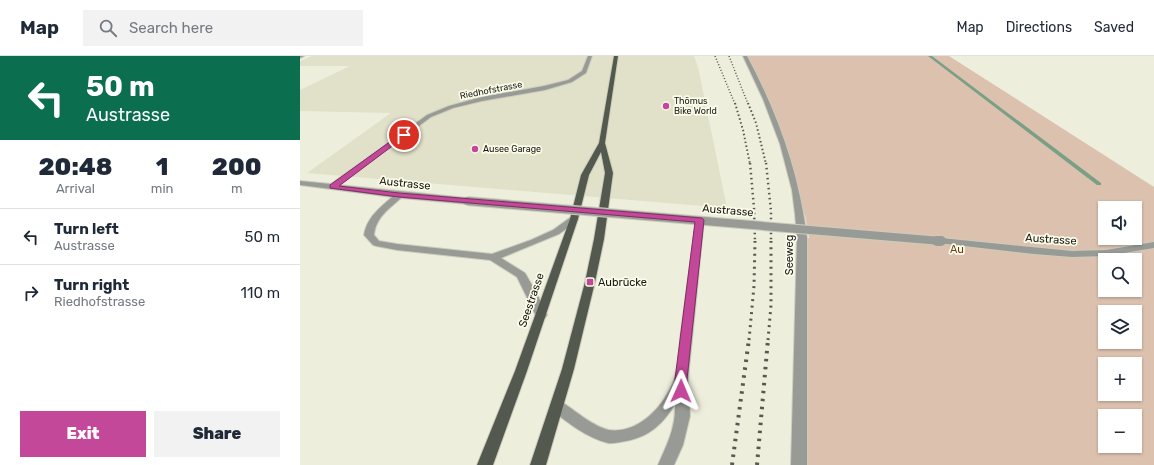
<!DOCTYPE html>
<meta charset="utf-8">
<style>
:root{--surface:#fff;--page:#f2f2f3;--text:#1f2937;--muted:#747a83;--line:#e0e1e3;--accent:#c34899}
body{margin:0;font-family:Rubik,sans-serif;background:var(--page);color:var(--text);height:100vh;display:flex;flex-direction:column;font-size:15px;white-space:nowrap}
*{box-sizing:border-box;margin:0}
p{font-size:13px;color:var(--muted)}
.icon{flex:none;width:22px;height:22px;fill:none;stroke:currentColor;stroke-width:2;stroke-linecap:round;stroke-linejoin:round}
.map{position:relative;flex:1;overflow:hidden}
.side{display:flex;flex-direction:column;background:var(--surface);width:300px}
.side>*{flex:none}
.hud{background:#0b6e4f;color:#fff;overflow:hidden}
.buttons{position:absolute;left:798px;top:145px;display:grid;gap:8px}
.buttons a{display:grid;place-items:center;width:44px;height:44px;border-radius:0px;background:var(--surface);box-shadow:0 1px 3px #0004;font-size:20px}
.pin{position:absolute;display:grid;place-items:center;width:34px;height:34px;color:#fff;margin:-17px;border:2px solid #fff;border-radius:50%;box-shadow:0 1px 4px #0007}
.me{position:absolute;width:44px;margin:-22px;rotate:1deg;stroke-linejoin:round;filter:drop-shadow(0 0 3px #0008)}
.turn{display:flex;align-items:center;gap:14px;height:84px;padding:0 20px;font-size:18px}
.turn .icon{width:52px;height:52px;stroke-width:2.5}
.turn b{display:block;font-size:28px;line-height:34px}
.eta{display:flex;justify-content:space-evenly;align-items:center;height:68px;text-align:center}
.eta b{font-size:24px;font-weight:800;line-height:28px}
.action{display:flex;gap:8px;margin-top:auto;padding:8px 20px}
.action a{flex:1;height:46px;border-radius:0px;background:var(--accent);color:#fff;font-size:16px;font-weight:800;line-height:46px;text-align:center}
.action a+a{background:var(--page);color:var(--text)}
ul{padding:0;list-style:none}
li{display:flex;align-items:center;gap:12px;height:56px;padding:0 20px;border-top:1px solid var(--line)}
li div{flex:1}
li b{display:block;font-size:15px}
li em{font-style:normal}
header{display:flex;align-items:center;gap:24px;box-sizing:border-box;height:56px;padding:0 20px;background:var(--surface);border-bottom:1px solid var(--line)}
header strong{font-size:19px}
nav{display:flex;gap:22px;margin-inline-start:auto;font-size:14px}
.search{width:280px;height:36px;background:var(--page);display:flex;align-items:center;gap:10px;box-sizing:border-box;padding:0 14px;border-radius:0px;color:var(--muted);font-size:15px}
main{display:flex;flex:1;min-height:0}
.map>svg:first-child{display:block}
</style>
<header>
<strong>Map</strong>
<div class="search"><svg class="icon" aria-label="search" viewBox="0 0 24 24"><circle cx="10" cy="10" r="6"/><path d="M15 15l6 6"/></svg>Search here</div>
<nav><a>Map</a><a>Directions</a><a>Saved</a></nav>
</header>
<main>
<section class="side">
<div class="hud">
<div class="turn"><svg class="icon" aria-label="left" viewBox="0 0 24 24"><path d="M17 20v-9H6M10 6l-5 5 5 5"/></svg><div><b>50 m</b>Austrasse</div></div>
</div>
<div class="eta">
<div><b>20:48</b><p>Arrival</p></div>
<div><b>1</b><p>min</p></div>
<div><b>200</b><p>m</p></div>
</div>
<ul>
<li><svg class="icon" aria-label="left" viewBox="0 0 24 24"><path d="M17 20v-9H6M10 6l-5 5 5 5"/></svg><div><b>Turn left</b><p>Austrasse</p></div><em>50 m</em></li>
<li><svg class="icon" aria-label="right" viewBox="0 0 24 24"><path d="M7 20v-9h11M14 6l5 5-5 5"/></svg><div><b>Turn right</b><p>Riedhofstrasse</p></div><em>110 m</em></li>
</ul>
<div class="action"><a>Exit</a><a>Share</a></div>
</section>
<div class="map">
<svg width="854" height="409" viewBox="0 0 854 409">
<rect width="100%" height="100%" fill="#eed"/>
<!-- built -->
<path fill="#e1e1c9" d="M 12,0 L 394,0 L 398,11 L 427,152 L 7,117 L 91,57 L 0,55 L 0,34 L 50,10 L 0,10 L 0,5 Z"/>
<!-- green -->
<path fill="#dbc1ae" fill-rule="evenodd" d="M 445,0 L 649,0 L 854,131 L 854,409 L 499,409 L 502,182 L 509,182 L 505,159 L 500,159 L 490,107 L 462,32 ZM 805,152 L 835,152 L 835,182 L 805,182 ZM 805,204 L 835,204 L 835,234 L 805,234 ZM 805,256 L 835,256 L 835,286 L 805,286 ZM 805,308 L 835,308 L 835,338 L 805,338 ZM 805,360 L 835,360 L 835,390 L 805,390 Z"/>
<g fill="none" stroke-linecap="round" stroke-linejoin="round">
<!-- stream -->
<path fill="#7a9f87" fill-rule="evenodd" d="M 628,0 L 632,0 L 801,127 L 801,129 L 797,129 Z"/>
<defs>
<path id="lane" d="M 400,161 L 404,164 L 388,323 L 390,360 L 383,389 L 374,409 L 358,409 C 367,388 376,372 375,348 C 363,368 349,381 326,385 C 320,386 313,388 308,387 C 287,382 268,367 252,354 L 250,350 L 252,346 L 257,344 L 262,346 C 274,354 294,371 309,374 C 339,378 364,350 374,324 C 379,311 379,290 381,276 C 386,238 391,201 396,164 Z"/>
<path id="street" d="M 0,0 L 4,0 L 0,2 Z
M 288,0 L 292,0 L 286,17 L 272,26 L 245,34 L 182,45 L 153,52 L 131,61 L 39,129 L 167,142 L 171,145 L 167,148 L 101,142 C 89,153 76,161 74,179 L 79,185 L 97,188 L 192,198 L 231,184 L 253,174 L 271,161 L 277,161 L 278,163 L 277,165 L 259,178 L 201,202 L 225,217 L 237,238 L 247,259 L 245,262 L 241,263 L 237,262 L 217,221 L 190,204 L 97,194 L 76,190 L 73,189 L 64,179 C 67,161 80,152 92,141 L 0,129 L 0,125 L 31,128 L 127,59 L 149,50 L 182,41 L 244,30 L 268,24 L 282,15 Z
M 443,0 L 447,0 C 478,58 499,117 507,182 L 507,409 L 491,409 L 497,182 L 495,158 L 492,134 L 480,88 L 463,43 Z
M 641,182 L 772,195 L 806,194 L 854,186 L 854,192 L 806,200 L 772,201 L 734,198 L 638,187 L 636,185 Z"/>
<path id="primary" d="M 314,0 L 318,0 L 305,87 L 313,117 L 304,183 L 295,226 L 274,313 L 246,409 L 230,409 L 262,313 L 285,226 L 294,183 L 305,117 L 301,96 L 289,119 L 278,163 L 227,315 L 193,409 L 177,409 L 215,315 L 270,163 L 281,119 L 299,87 Z"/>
</defs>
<!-- lane casing -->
<use href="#lane" stroke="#ccccbd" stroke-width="2"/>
<!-- street casing -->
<use href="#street" stroke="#ccccbd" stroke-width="2"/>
<!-- primary casing -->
<use href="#primary" stroke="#ccccbd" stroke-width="2"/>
<!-- lane -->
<use href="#lane" fill="#989b95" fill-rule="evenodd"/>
<!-- street -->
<use href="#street" fill="#989b95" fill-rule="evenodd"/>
<!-- primary -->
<use href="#primary" fill="#53594e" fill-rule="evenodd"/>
<!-- rail-far4 -->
<path stroke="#59584f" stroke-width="1.5" stroke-dasharray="1 2" stroke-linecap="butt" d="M 415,0 L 435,48
M 429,0 L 448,48"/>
<!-- rail-far3 -->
<path stroke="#59584f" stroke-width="2" stroke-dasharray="1.5 2.5" stroke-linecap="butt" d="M 435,47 L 443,74 L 450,108
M 448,47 L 456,67 L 466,108"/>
<!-- rail-far2 -->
<path stroke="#59584f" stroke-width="2.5" stroke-dasharray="1.5 3.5" stroke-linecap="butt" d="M 450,107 L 454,152 L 455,186
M 466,107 L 471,155 L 471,186"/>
<!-- rail-far1 -->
<path stroke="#59584f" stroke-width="3" stroke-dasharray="2 4.5" stroke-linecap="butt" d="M 449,284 L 454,230 L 455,185
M 468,284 L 471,249 L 471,185"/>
<!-- rail -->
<path stroke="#59584f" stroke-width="4" stroke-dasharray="2.5 5.5" stroke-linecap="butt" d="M 432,409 L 449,283
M 457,409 L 468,283"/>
<defs>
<path id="street-bridge-far1" d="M 167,145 L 641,185"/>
<path id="street-bridge" d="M 637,185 L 641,185"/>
</defs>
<!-- street-bridge-far1 casing -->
<use href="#street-bridge-far1" stroke="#ccccbd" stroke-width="10" stroke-linecap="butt"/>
<!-- street-bridge casing -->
<use href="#street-bridge" stroke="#ccccbd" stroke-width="12" stroke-linecap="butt"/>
<!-- street-bridge-far1 -->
<use href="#street-bridge-far1" stroke="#989b95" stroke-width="8"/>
<!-- street-bridge -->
<use href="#street-bridge" stroke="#989b95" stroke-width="10"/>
</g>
<!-- route -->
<path fill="#c34899" stroke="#7f2f63" d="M 102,77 L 107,79 L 39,130 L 99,137 L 402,162 L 404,164 L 387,323 L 388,335 L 386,339 L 381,341 L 377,339 L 375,335 L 375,323 L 395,166 L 99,141 L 30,132 L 30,129 Z"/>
<!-- markers -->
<g fill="#c34899" stroke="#fbfbea" stroke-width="1.5">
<circle cx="366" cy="50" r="4"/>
<circle cx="175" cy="93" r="4"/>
<rect x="286" y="222" width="8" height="8" rx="2"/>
</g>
<g text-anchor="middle" stroke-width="3.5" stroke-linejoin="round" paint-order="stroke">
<!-- far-street labels -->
<g font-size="9" fill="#181712" stroke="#fbfbea">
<text transform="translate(191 34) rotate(-11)" y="3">Riedhofstrasse</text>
</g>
<!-- far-poi labels -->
<g font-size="9" fill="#181712" stroke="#fbfbea" text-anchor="start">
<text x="374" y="48">Thömus<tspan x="374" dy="10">Bike World</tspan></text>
<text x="183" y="96">Ausee Garage</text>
</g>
<!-- street labels -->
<g font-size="11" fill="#181712" stroke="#fbfbea">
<text transform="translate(105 127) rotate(6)" y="4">Austrasse</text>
<text transform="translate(428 154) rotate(5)" y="4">Austrasse</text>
<text transform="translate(751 183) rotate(4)" y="4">Austrasse</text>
<text transform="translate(489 199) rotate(-90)" y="4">Seeweg</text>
<text transform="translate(231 244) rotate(-71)" y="4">Seestrasse</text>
</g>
<!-- park labels -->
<g font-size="11" fill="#6a3c13" stroke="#fbfbea">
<text x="657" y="197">Au</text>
</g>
<!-- poi labels -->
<g font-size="11" fill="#181712" stroke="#fbfbea" text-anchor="start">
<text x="298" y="230">Aubrücke</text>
</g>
</g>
</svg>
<div class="buttons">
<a><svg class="icon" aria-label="sound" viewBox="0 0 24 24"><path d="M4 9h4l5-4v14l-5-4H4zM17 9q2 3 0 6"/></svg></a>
<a><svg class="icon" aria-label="search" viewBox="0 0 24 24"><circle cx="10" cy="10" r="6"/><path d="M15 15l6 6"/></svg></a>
<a><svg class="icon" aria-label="layers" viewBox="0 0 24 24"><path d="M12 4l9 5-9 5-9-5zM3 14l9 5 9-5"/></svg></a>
<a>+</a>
<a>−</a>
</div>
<div class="pin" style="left:104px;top:79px;background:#d93025"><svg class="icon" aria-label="arrive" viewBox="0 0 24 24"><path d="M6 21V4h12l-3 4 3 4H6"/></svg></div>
<svg class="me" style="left:381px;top:335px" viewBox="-20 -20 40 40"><path d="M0-17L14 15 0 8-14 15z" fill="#c34899" stroke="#fff" stroke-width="4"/></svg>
</div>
</main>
